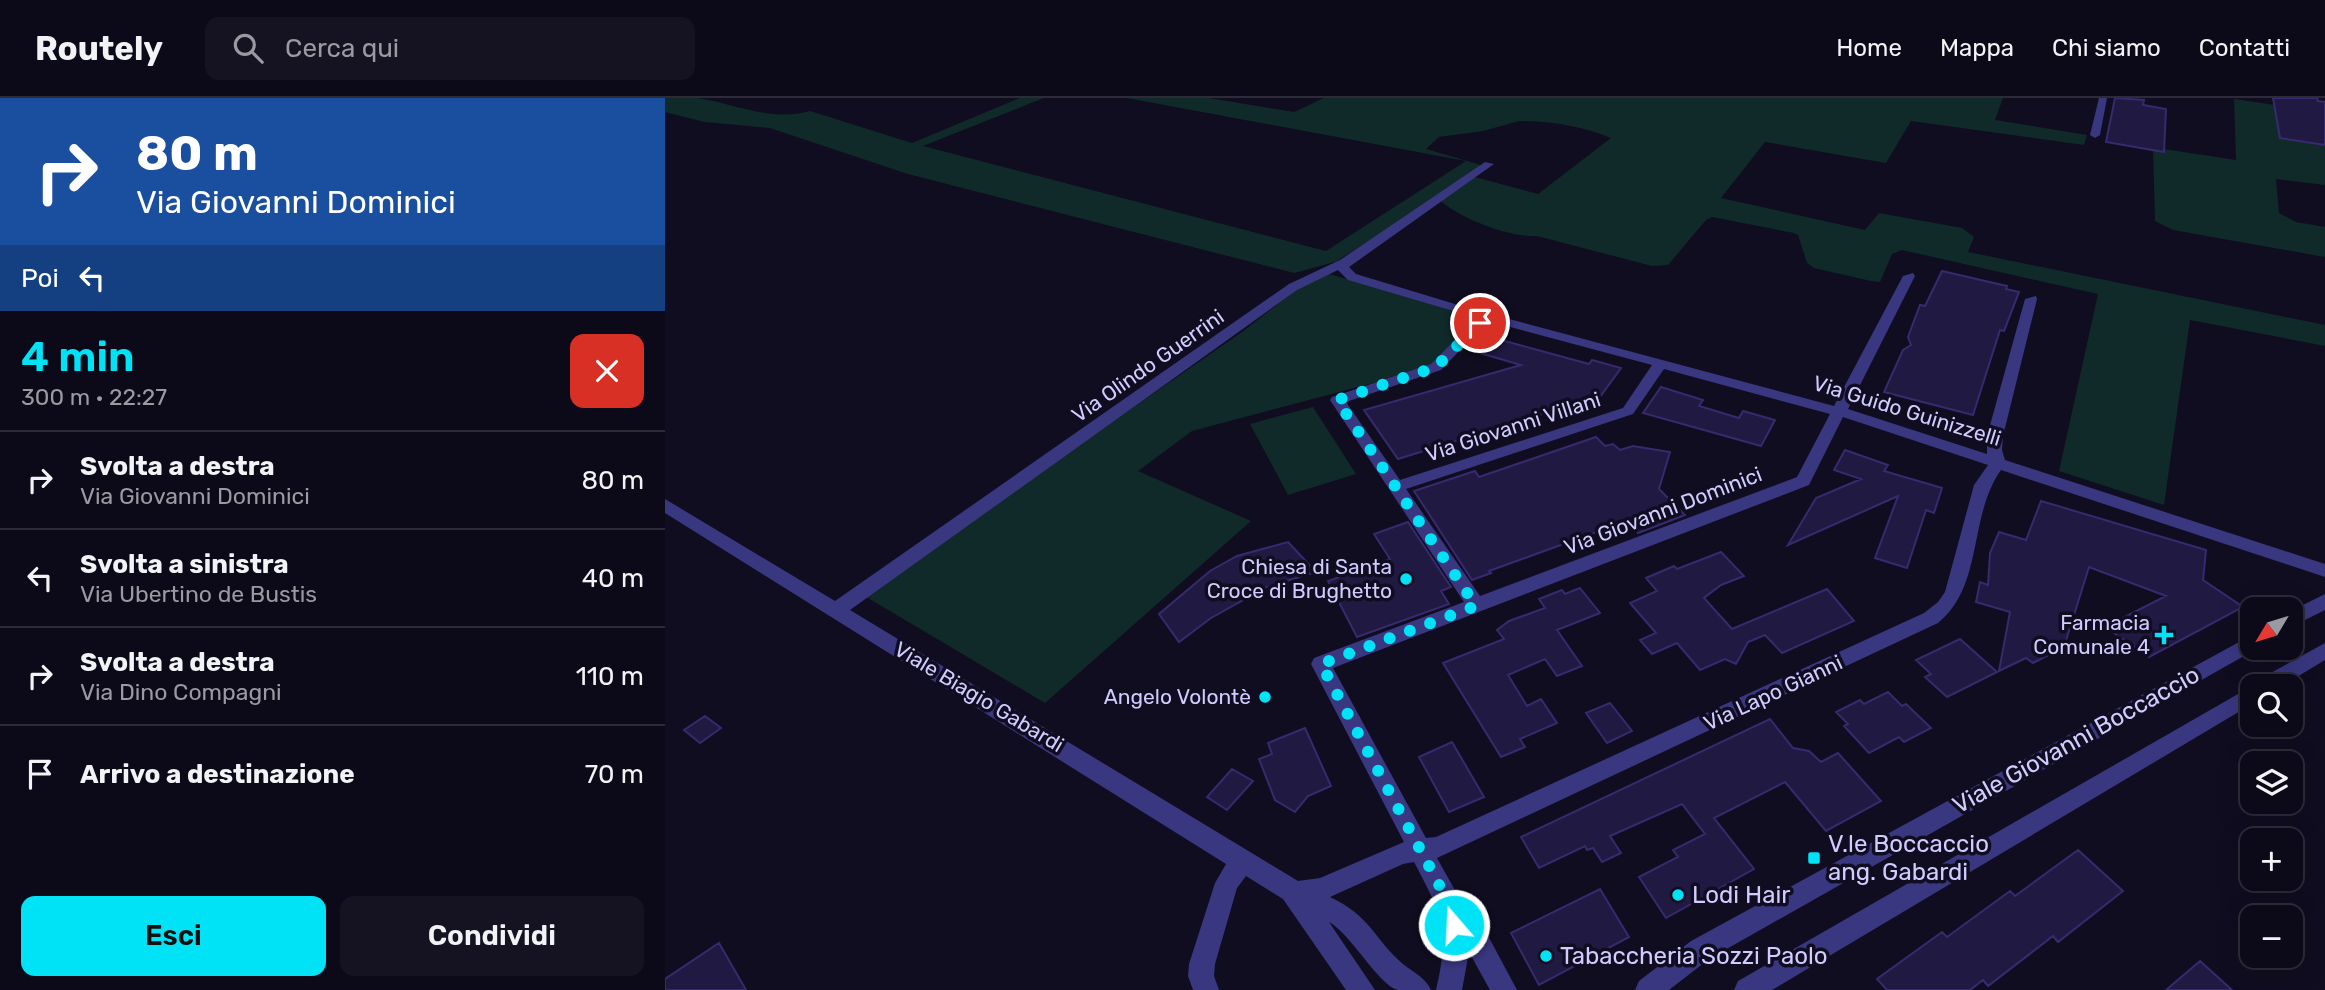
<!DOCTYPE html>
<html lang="it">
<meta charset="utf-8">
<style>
:root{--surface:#0c0a18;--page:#151321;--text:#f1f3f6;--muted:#9a9aa2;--line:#2c2b37;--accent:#00e3f7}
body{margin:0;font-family:Rubik,sans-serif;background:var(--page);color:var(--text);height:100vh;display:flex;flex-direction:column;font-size:26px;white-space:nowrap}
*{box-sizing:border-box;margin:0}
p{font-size:23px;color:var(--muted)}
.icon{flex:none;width:38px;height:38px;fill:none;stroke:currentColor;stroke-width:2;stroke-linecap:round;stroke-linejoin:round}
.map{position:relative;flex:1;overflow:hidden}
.side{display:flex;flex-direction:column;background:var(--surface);width:665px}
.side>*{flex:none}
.hud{background:#1a4fa0;color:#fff;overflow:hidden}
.needle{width:46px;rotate:232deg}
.controls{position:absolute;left:1575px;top:499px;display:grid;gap:14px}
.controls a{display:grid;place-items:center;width:63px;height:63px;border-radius:14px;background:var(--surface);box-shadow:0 7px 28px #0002,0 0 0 2px var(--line);font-size:35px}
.pin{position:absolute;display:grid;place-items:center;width:60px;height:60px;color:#fff;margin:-30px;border:4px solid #fff;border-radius:50%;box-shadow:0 2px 7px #0007}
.me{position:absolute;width:77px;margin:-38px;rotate:341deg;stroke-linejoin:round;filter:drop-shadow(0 0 5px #0008)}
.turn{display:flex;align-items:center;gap:24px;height:147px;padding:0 21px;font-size:32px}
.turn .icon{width:91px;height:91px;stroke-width:2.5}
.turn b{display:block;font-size:49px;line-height:60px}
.then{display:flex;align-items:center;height:66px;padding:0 21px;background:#0003;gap:14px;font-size:26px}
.round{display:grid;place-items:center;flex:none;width:74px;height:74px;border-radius:14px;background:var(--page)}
.summary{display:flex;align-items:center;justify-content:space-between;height:119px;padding:0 21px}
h1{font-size:42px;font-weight:600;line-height:52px;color:var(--accent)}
.cta{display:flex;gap:14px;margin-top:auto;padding:14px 21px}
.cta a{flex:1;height:80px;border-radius:14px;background:var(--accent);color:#111;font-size:28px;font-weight:600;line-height:80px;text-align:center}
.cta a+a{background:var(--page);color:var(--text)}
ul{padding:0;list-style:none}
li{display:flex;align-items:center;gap:21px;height:98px;padding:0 21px;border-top:2px solid var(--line)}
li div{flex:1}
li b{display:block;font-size:26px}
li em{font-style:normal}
header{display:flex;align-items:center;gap:42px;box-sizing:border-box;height:98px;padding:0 35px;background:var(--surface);border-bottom:2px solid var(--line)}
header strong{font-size:33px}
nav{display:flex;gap:38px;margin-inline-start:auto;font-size:24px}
.search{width:490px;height:63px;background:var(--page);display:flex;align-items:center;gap:18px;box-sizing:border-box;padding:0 24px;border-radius:14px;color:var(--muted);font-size:26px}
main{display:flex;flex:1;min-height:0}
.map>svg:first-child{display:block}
</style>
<header>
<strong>Routely</strong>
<div class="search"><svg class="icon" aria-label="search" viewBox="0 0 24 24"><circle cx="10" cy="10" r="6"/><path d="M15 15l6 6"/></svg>Cerca qui</div>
<nav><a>Home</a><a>Mappa</a><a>Chi siamo</a><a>Contatti</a></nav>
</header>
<main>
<section class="side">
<div class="hud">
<div class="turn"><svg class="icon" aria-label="right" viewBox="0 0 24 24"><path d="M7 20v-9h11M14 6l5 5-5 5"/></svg><div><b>80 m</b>Via Giovanni Dominici</div></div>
<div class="then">Poi<svg class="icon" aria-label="left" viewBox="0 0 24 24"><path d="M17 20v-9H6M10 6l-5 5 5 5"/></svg></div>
</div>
<div class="summary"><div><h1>4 min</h1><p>300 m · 22:27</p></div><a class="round" style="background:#d93025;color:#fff"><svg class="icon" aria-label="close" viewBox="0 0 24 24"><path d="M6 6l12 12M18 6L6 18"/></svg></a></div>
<ul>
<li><svg class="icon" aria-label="right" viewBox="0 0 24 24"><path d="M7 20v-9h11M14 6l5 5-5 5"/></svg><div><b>Svolta a destra</b><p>Via Giovanni Dominici</p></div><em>80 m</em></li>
<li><svg class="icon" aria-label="left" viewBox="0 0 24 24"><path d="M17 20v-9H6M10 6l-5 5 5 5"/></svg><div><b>Svolta a sinistra</b><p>Via Ubertino de Bustis</p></div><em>40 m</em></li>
<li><svg class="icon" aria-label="right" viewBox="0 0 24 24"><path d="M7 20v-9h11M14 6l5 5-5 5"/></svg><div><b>Svolta a destra</b><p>Via Dino Compagni</p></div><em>110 m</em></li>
<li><svg class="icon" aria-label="arrive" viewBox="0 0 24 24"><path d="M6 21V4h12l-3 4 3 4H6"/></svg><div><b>Arrivo a destinazione</b></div><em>70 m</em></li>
</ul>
<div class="cta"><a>Esci</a><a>Condividi</a></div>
</section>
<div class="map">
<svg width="1660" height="892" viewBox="0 0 1660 892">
<rect width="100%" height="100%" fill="#100d20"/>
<!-- green -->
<path fill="#102a29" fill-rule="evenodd" d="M 0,0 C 11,0 22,0 33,0 C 70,6 107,24 145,13 L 247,45 L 355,0 L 379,0 L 258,48 L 661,153 L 801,63 L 462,0 L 544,0 L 629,14 L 659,0 L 1338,0 L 1330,22 L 1422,37 L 1419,47 L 1246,23 L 1221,65 L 1100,44 L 1056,100 L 1200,132 L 1214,115 L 1297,130 L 1309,139 L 1303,154 L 1660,227 L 1660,248 L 1525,222 L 1499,407 L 1394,373 L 1433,196 L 1237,152 L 1227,156 L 1215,184 L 1206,183 L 1149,170 L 1142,165 L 1133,137 L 1129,135 L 1047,119 L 1041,122 L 1003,167 L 987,168 L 872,138 C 841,139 794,120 772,100 L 670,164 L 629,175 L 243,76 L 105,30 L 40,24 L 0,14 ZM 854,23 C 885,23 917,28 946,40 L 873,96 L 802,77 L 816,67 L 761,51 L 774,39 L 818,33 Z
M 1569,1 L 1617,8 L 1660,9 L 1660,87 L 1611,81 L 1614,115 L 1631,124 L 1660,129 L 1660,159 L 1508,132 L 1490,123 L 1488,52 L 1499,54 L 1499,51 L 1571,62 Z
M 661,175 L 794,214 L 806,221 L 808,226 L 761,271 L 527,333 L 473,373 L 586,423 L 380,605 L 198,497 L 577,234 L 640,185 Z
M 648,309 L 691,376 L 623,397 L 585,326 Z"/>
<!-- building -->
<path fill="#201941" stroke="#372a6e" stroke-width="2" d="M 1450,0 L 1479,2 L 1478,7 L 1501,11 L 1499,54 L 1441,44 Z
M 1608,0 L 1652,0 L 1653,3 L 1660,4 L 1660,47 L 1615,40 Z
M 1277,173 L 1342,188 L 1341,191 L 1354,194 L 1339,233 L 1335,232 L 1308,317 L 1219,294 L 1238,252 L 1246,247 L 1243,239 L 1255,207 L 1260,208 Z
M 825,239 L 924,266 L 927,262 L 956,270 L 932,303 L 928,300 L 733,361 L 699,312 L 856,267 L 811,254 Z
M 996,289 L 1038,302 L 1034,308 L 1074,320 L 1078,313 L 1110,322 L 1096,348 L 978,315 Z
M 931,339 L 940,348 L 948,346 L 955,352 L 968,348 L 1005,354 L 994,391 L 1020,417 L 973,435 L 962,423 L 824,473 L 826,475 L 807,482 L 749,393 L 810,373 L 814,379 Z
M 1180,352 L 1223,367 L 1219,373 L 1277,390 L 1269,415 L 1261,412 L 1242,470 L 1210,460 L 1233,398 L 1123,447 L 1151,400 L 1196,381 L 1169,372 Z
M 1376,403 L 1541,452 L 1538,482 L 1578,509 L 1484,559 L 1440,529 L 1501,498 L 1424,469 L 1399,549 L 1368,565 L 1361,560 L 1334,573 L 1345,514 L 1311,504 L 1315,484 L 1323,487 L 1325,455 L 1334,434 L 1361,442 Z
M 743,424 L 786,489 L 776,493 L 784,506 L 692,539 L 663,483 L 725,461 L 709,436 Z
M 623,444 L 651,474 L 602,489 L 546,520 L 514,544 L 494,516 L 545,473 L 572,458 Z
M 1056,454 L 1079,478 L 1056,487 L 1039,500 L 1067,531 L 1162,491 L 1189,523 L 1117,555 L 1100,537 L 1083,544 L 1071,566 L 1060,561 L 1035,572 L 1012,545 L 987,556 L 975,542 L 991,535 L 965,505 L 992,493 L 981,480 L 1009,468 L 1012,471 Z
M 915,490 L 935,515 L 892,532 L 917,568 L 892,578 L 880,561 L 843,577 L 862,608 L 876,601 L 892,625 L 855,641 L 860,649 L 836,659 L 778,565 L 839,541 L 832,532 L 844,523 L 880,510 L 874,501 L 897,492 L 900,496 Z
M 1295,541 L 1332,574 L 1282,599 L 1260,579 L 1266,576 L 1251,562 Z
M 1223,594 L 1237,608 L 1241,606 L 1266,630 L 1239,644 L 1234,639 L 1204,655 L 1179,628 L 1183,626 L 1171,614 L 1195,602 L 1199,606 Z
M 945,605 L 967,633 L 942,645 L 921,615 Z
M 40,618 L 56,630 L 35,645 L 19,632 Z
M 1105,621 L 1128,650 L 1144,653 L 1156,664 L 1173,655 L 1216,703 L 1161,733 L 1120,684 L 1049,720 L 1089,771 L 1001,820 L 974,779 L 1013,759 L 1008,752 L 1040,736 L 1017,706 L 945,738 L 956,755 L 937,764 L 928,750 L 922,752 L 920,748 L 874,770 L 856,739 Z
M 640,630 L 666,688 L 643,698 L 630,714 L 610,702 L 594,661 L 607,656 L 603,645 Z
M 787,644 L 819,699 L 784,714 L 754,659 Z
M 567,671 L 588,683 L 562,712 L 542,699 Z
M 1413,752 L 1458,793 L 1393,844 L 1388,838 L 1323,888 L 1318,882 L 1305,892 L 1222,892 L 1212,881 L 1277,834 L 1282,839 L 1345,793 L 1350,798 Z
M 935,791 L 964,839 L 874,887 L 846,835 Z
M 54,845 L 81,892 L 0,892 L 0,881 Z
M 1535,863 L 1567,892 L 1501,892 Z"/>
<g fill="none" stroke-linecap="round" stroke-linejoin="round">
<!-- minor -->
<path fill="#393780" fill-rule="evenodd" d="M 1434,0 L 1442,0 L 1435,37 L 1430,40 L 1425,37 Z
M 820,64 L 829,66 L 684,169 L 691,176 L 803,210 L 1169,308 L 1238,178 L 1248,175 L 1250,178 L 1183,311 L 1322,356 L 1322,338 L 1360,201 L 1371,198 L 1372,201 L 1338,338 L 1337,352 L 1340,362 L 1660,466 L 1660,479 L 1336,372 C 1303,418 1319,488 1273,525 L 772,760 L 796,803 L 821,834 L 852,892 L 825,892 L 804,854 L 797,892 L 771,892 C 785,832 777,817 749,764 L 738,766 L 665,799 C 707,819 708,840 738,866 C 749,875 760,879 766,892 C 756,892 743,892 733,892 C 714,888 687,837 664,824 L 710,892 L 681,892 L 618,801 L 581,778 L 572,790 L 550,866 L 549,878 L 554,892 L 528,892 L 523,878 L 524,866 L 550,785 L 561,766 L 0,415 L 0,401 L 170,503 L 624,186 L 675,162 ZM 673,172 L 683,182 L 812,220 L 766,266 L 667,299 L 665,302 L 799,504 L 649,560 L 646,566 L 739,744 L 655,780 L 633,783 L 185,512 L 632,192 ZM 823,223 L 987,267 L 958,310 L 735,382 L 681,304 L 776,272 ZM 999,271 L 1165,316 L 1132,379 L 815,498 L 741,391 L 968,316 ZM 1178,319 L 1323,367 L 1309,387 L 1280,494 L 1273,504 L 1259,515 L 771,739 L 761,740 L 668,570 L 1144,387 Z
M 1660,496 L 1660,512 L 1626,529 L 1626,513 Z
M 1587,537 L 1587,550 L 1593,550 L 1044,861 L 1004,892 L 970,892 L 974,883 L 1026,843 Z
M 1660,545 L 1660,562 L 1617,588 L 1590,588 L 1593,582 Z
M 1587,588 L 1587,606 L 1107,892 L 1069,892 L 1073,883 Z"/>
</g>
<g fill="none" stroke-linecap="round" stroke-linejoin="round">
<!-- route -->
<path stroke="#00e3f7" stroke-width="12" stroke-dasharray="0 21.6" d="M 789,827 L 787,811 L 656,566 L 811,508 L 672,302 L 771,269 L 815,225"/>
</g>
<!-- markers -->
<g fill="#00e3f7" stroke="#100d20" stroke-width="2.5">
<circle cx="741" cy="481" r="7"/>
<path d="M1495.5 526.5h7v7h7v7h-7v7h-7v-7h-7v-7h7z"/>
<circle cx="600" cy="599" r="7"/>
<rect x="1142" y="753" width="14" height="14" rx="3.5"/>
<circle cx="1013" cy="797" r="7"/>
<circle cx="881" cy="858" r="7"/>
</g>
<g text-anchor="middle" stroke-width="7" stroke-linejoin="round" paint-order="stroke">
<!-- street labels -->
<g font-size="21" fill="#d1ccff" stroke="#100d20">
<text transform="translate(483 268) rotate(-35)" y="7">Via Olindo Guerrini</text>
<text transform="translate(1242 313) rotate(17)" y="7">Via Guido Guinizzelli</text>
<text transform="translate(848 329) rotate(-18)" y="7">Via Giovanni Villani</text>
<text transform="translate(998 413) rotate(-21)" y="7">Via Giovanni Dominici</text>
<text transform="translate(1108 595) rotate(-25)" y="7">Via Lapo Gianni</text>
<text transform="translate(314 599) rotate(31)" y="7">Viale Biagio Gabardi</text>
</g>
<!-- poi labels -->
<g font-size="21" fill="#d1ccff" stroke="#100d20" text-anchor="end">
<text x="727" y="476">Chiesa di Santa<tspan x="727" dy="24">Croce di Brughetto</tspan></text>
<text x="1485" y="532">Farmacia<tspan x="1485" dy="24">Comunale 4</tspan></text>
<text x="586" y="606">Angelo Volontè</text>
</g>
<!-- near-street labels -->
<g font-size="24" fill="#d1ccff" stroke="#100d20">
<text transform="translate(1411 642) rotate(-29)" y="8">Viale Giovanni Boccaccio</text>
</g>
<!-- near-poi labels -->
<g font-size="24" fill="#d1ccff" stroke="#100d20" text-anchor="start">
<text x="1163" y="754">V.le Boccaccio<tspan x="1163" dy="28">ang. Gabardi</tspan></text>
<text x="1027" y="805">Lodi Hair</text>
<text x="895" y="866">Tabaccheria Sozzi Paolo</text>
</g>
</g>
</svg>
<div class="controls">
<a><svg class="needle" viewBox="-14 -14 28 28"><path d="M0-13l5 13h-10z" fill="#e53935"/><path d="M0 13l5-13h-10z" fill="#9a9aa2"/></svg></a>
<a><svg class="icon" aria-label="search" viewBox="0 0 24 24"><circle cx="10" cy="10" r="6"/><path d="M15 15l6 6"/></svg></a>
<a><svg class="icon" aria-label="layers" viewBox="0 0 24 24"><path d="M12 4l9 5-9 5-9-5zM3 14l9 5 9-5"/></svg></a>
<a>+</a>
<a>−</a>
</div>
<div class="pin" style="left:815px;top:225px;background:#d93025"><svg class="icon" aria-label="arrive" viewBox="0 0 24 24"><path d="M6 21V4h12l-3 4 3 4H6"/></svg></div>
<svg class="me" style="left:789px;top:827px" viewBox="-20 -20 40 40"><circle r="17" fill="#00e3f7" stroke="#fff" stroke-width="3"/><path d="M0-11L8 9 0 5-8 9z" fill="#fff"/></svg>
</div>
</main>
